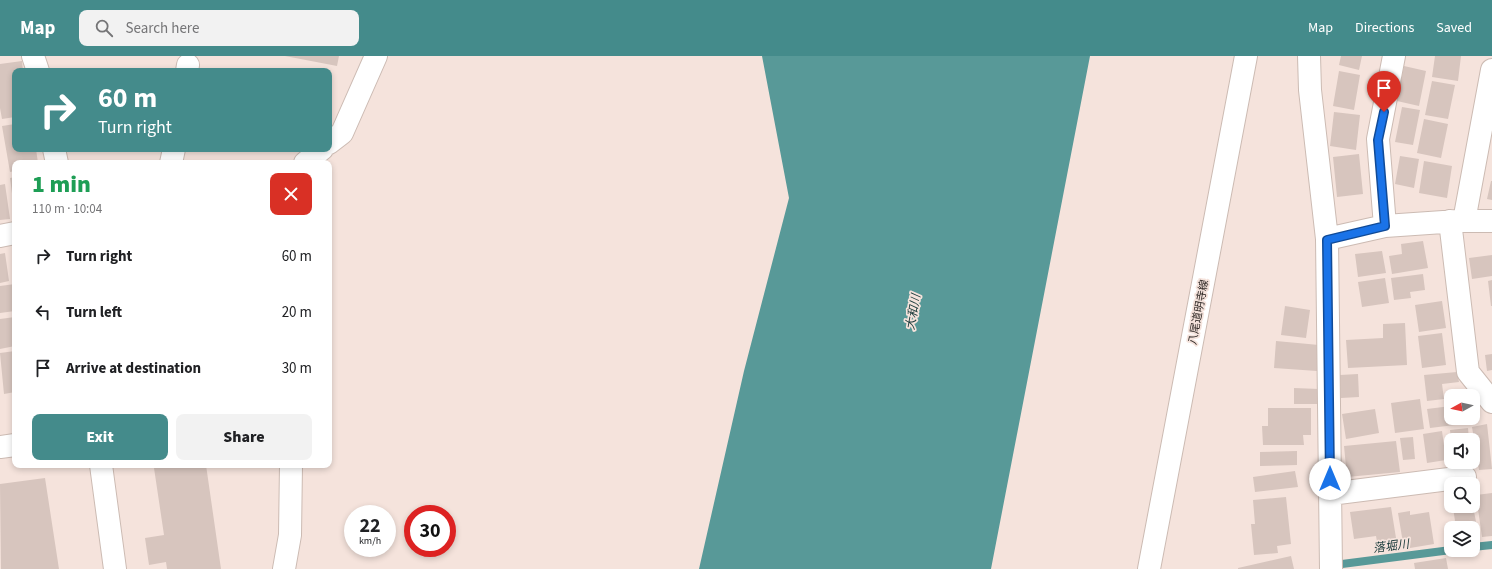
<!DOCTYPE html>
<meta charset="utf-8">
<style>
:root{--surface:#fff;--page:#f2f2f2;--text:#202124;--muted:#757577;--accent:#448b8b}
body{margin:0;font-family:"Source Sans 3","Noto Sans JP",sans-serif;background:var(--page);color:var(--text);height:100vh;display:flex;flex-direction:column;font-size:15px;white-space:nowrap}
*{box-sizing:border-box;margin:0}
p{font-size:13px;color:var(--muted)}
.icon{flex:none;width:22px;height:22px;fill:none;stroke:currentColor;stroke-width:2;stroke-linecap:round;stroke-linejoin:round}
.map{position:relative;flex:1;overflow:hidden}
.side{position:absolute;left:12px;top:104px;width:320px;height:308px;display:flex;flex-direction:column;background:var(--surface);border-radius:8px;box-shadow:0 2px 6px #0003}
.side>*{flex:none}
.hud{position:absolute;left:12px;top:12px;width:320px;height:84px;border-radius:8px;box-shadow:0 2px 6px #0003;background:#448b8b;color:#fff;overflow:hidden}
.needle{width:26px;rotate:262deg}
.fabs{position:absolute;left:1444px;top:333px;display:grid;gap:8px}
.fabs a{display:grid;place-items:center;width:36px;height:36px;border-radius:8px;background:var(--surface);box-shadow:0 2px 6px #0003;font-size:20px}
.speed{position:absolute;left:344px;top:449px;display:flex;gap:8px;font-size:20px;font-weight:700;text-align:center}
.speed>*{display:grid;place-content:center;width:52px;height:52px;border-radius:50%;background:var(--surface);box-shadow:0 2px 6px #0003;line-height:1}
.speed small{font-size:10px;font-weight:400}
.speed .limit{border:6px solid #d22;background:#fff;color:#111}
.pin{position:absolute;display:grid;place-items:center;width:34px;height:34px;color:#fff;margin:-41px -17px;border-radius:50% 50% 50% 0;rotate:-45deg;box-shadow:0 0 4px #0007}
.pin .icon{rotate:45deg}
.me{position:absolute;width:44px;margin:-22px;rotate:0deg;stroke-linejoin:round;filter:drop-shadow(0 0 3px #0008)}
.turn{display:flex;align-items:center;gap:14px;height:84px;padding:0 20px;font-size:18px}
.turn .icon{width:52px;height:52px;stroke-width:2.5}
.turn b{display:block;font-size:28px;line-height:34px}
.round{display:grid;place-items:center;flex:none;width:42px;height:42px;border-radius:8px;background:var(--page)}
.head{display:flex;align-items:center;justify-content:space-between;height:68px;padding:0 20px}
h1{font-size:24px;font-weight:800;line-height:30px;color:#1e9e55}
.action{display:flex;gap:8px;margin-top:auto;padding:8px 20px}
.action a{flex:1;height:46px;border-radius:8px;background:var(--accent);color:#fff;font-size:16px;font-weight:800;line-height:46px;text-align:center}
.action a+a{background:var(--page);color:var(--text)}
ul{padding:0;list-style:none}
li{display:flex;align-items:center;gap:12px;height:56px;padding:0 20px}
li div{flex:1}
li b{display:block;font-size:15px}
li em{font-style:normal}
header{display:flex;align-items:center;gap:24px;box-sizing:border-box;height:56px;padding:0 20px;background:var(--accent);color:#fff}
header strong{font-size:19px}
nav{display:flex;gap:22px;margin-inline-start:auto;font-size:14px}
.search{width:280px;height:36px;background:var(--page);display:flex;align-items:center;gap:10px;box-sizing:border-box;padding:0 14px;border-radius:8px;color:var(--muted);font-size:15px}
.map>svg:first-child{display:block}
</style>
<header>
<strong>Map</strong>
<div class="search"><svg class="icon" aria-label="search" viewBox="0 0 24 24"><circle cx="10" cy="10" r="6"/><path d="M15 15l6 6"/></svg>Search here</div>
<nav><a>Map</a><a>Directions</a><a>Saved</a></nav>
</header>
<div class="map">
<svg width="1492" height="513" viewBox="0 0 1492 513">
<rect width="100%" height="100%" fill="#f5e3dc"/>
<!-- water -->
<path fill="#589998" d="M 762,0 L 1090,0 L 991,513 L 699,513 L 744,315 L 789,142 Z"/>
<g fill="none" stroke-linecap="round" stroke-linejoin="round">
<!-- stream -->
<path stroke="#589998" stroke-width="8" d="M 1473,491 L 1492,489
M 1336,513 L 1342,508 L 1451,494"/>
</g>
<!-- building -->
<path fill="#d7c5be" d="M 285,0 L 339,0 L 337,10 Z
M 1341,0 L 1362,0 L 1359,14 L 1339,9 Z
M 1435,0 L 1461,0 L 1458,25 L 1432,21 Z
M 22,5 L 23,15 L 15,15 L 15,61 L 2,63 L 0,52 L 0,8 Z
M 1404,10 L 1426,15 L 1419,50 L 1397,45 Z
M 1339,15 L 1360,19 L 1354,54 L 1333,50 Z
M 1432,25 L 1455,29 L 1448,63 L 1425,59 Z
M 1402,51 L 1420,54 L 1413,89 L 1395,86 Z
M 1334,56 L 1360,59 L 1356,94 L 1330,90 Z
M 1424,63 L 1448,68 L 1441,102 L 1417,97 Z
M 15,68 L 15,93 L 36,93 L 38,107 L 15,107 L 15,115 L 10,116 L 2,70 Z
M 1359,98 L 1363,138 L 1337,141 L 1333,101 Z
M 1400,100 L 1419,103 L 1414,132 L 1395,128 Z
M 1424,105 L 1452,110 L 1447,142 L 1419,137 Z
M 15,121 L 15,153 L 14,153 L 10,122 Z
M 1491,125 L 1492,125 L 1492,144 L 1487,143 Z
M 5,128 L 10,163 L 0,164 L 0,129 Z
M 1423,185 L 1428,212 L 1392,218 L 1389,200 L 1402,198 L 1401,188 Z
M 1382,195 L 1386,217 L 1358,221 L 1355,198 Z
M 5,197 L 9,225 L 0,227 L 0,198 Z
M 1492,199 L 1492,220 L 1472,223 L 1469,202 Z
M 1423,218 L 1425,234 L 1410,236 L 1411,242 L 1394,244 L 1391,222 Z
M 1385,222 L 1389,247 L 1362,251 L 1358,226 Z
M 1492,224 L 1492,250 L 1491,250 L 1488,225 Z
M 15,228 L 15,255 L 0,257 L 0,230 Z
M 1442,245 L 1446,272 L 1419,276 L 1415,249 Z
M 1285,250 L 1310,254 L 1306,282 L 1281,279 Z
M 15,261 L 15,290 L 0,293 L 0,263 Z
M 1405,267 L 1407,309 L 1348,312 L 1346,284 L 1383,282 L 1383,268 Z
M 1442,277 L 1446,309 L 1422,312 L 1418,280 Z
M 1276,285 L 1319,289 L 1317,315 L 1274,312 Z
M 15,295 L 15,336 L 4,338 L 0,297 Z
M 1492,298 L 1492,314 L 1487,315 L 1485,299 Z
M 1457,316 L 1459,326 L 1442,328 L 1444,343 L 1427,345 L 1424,319 Z
M 1358,318 L 1359,341 L 1341,342 L 1340,319 Z
M 1294,332 L 1319,333 L 1319,348 L 1294,348 Z
M 1420,343 L 1424,373 L 1395,377 L 1391,347 Z
M 1451,350 L 1451,362 L 1462,362 L 1463,368 L 1430,372 L 1427,353 Z
M 1268,352 L 1311,352 L 1311,379 L 1303,379 L 1304,389 L 1263,389 L 1262,370 L 1268,370 Z
M 1375,353 L 1379,377 L 1346,383 L 1342,358 Z
M 1487,368 L 1492,413 L 1479,414 L 1472,371 Z
M 1468,372 L 1469,384 L 1451,384 L 1450,374 Z
M 1442,375 L 1446,404 L 1427,407 L 1423,378 Z
M 1413,381 L 1415,403 L 1403,404 L 1400,382 Z
M 1396,385 L 1400,416 L 1347,421 L 1344,390 Z
M 1297,395 L 1297,409 L 1260,410 L 1260,396 Z
M 174,409 L 206,409 L 221,513 L 167,513 L 166,506 L 149,509 L 145,482 L 164,479 L 154,412 Z
M 1295,415 L 1298,431 L 1255,436 L 1253,421 Z
M 45,422 L 59,513 L 1,513 L 0,428 Z
M 1492,437 L 1492,480 L 1482,481 L 1476,439 Z
M 1286,441 L 1291,488 L 1277,490 L 1278,497 L 1254,499 L 1251,468 L 1255,468 L 1253,444 Z
M 1473,450 L 1479,482 L 1473,483 L 1473,472 L 1456,472 L 1453,451 Z
M 1391,451 L 1397,488 L 1378,491 L 1376,480 L 1354,483 L 1350,456 Z
M 1410,455 L 1410,459 L 1429,456 L 1434,488 L 1404,493 L 1398,457 Z
M 1291,500 L 1294,513 L 1238,513 L 1238,512 Z
M 1446,502 L 1448,513 L 1415,513 L 1414,507 Z"/>
<g fill="none" stroke-linecap="round" stroke-linejoin="round">
<defs>
<path id="minor" d="M 33,0 L 38,15
M 1309,0 L 1310,34 L 1327,183 L 1331,513
M 187,15 L 188,9
M 329,87 L 342,77 L 376,0
M 54,93 L 57,107
M 171,107 L 174,93
M 305,107 L 322,93
M 1450,165 L 1468,316 L 1492,346
M 1464,165 L 1492,14
M 1385,170 L 1378,83 L 1394,0
M 0,180 L 15,177
M 1327,183 L 1385,170 L 1458,165 L 1492,165
M 0,391 L 15,389
M 101,409 L 115,513
M 1330,438 L 1465,421
M 284,513 L 290,479 L 291,409"/>
<path id="major" d="M 1149,513 L 1246,0"/>
</defs>
<!-- minor casing -->
<use href="#minor" stroke="#ccbbb3" stroke-width="24"/>
<!-- major casing -->
<use href="#major" stroke="#ccbbb3" stroke-width="24"/>
<!-- minor -->
<use href="#minor" stroke="#fff" stroke-width="22"/>
<!-- major -->
<use href="#major" stroke="#fff" stroke-width="22"/>
</g>
<g fill="none" stroke-linecap="round" stroke-linejoin="round">
<defs>
<path id="route" d="M 1330,423 L 1327,184 L 1385,170 L 1378,84 L 1384,56"/>
</defs>
<!-- route casing -->
<use href="#route" stroke="#114b97" stroke-width="10"/>
<!-- route -->
<use href="#route" stroke="#1a73e8" stroke-width="7"/>
</g>
<g text-anchor="middle" stroke-width="3.5" stroke-linejoin="round" paint-order="stroke">
<!-- street labels -->
<g font-size="11" fill="#302a27" stroke="#f5e3dc">
<text transform="translate(1198 256) rotate(-79)" y="4">八尾道明寺線</text>
</g>
<!-- water labels -->
<g font-size="12" font-style="italic" fill="#193a3a" stroke="#f5e3dc">
<text transform="translate(913 256) rotate(-80)" y="4">大和川</text>
<text transform="translate(1391 490) rotate(-7)" y="4">落堀川</text>
</g>
</g>
</svg>
<div class="fabs">
<a><svg class="needle" viewBox="-14 -14 28 28"><path d="M0-13l5 13h-10z" fill="#e53935"/><path d="M0 13l5-13h-10z" fill="#757577"/></svg></a>
<a><svg class="icon" aria-label="sound" viewBox="0 0 24 24"><path d="M4 9h4l5-4v14l-5-4H4zM17 9q2 3 0 6"/></svg></a>
<a><svg class="icon" aria-label="search" viewBox="0 0 24 24"><circle cx="10" cy="10" r="6"/><path d="M15 15l6 6"/></svg></a>
<a><svg class="icon" aria-label="layers" viewBox="0 0 24 24"><path d="M12 4l9 5-9 5-9-5zM3 14l9 5 9-5"/></svg></a>
</div>
<div class="speed"><div>22<small>km/h</small></div><div class="limit">30</div></div>
<div class="pin" style="left:1384px;top:56px;background:#d93025"><svg class="icon" aria-label="arrive" viewBox="0 0 24 24"><path d="M6 21V4h12l-3 4 3 4H6"/></svg></div>
<svg class="me" style="left:1330px;top:423px" viewBox="-20 -20 40 40"><circle r="19" fill="#fff"/><path d="M0-13L10 11 0 6-10 11z" fill="#1a73e8"/></svg>
<div class="hud">
<div class="turn"><svg class="icon" aria-label="right" viewBox="0 0 24 24"><path d="M7 20v-9h11M14 6l5 5-5 5"/></svg><div><b>60 m</b>Turn right</div></div>
</div>
<section class="side">
<div class="head"><div><h1>1 min</h1><p>110 m · 10:04</p></div><a class="round" style="background:#d93025;color:#fff"><svg class="icon" aria-label="close" viewBox="0 0 24 24"><path d="M6 6l12 12M18 6L6 18"/></svg></a></div>
<ul>
<li><svg class="icon" aria-label="right" viewBox="0 0 24 24"><path d="M7 20v-9h11M14 6l5 5-5 5"/></svg><div><b>Turn right</b></div><em>60 m</em></li>
<li><svg class="icon" aria-label="left" viewBox="0 0 24 24"><path d="M17 20v-9H6M10 6l-5 5 5 5"/></svg><div><b>Turn left</b></div><em>20 m</em></li>
<li><svg class="icon" aria-label="arrive" viewBox="0 0 24 24"><path d="M6 21V4h12l-3 4 3 4H6"/></svg><div><b>Arrive at destination</b></div><em>30 m</em></li>
</ul>
<div class="action"><a>Exit</a><a>Share</a></div>
</section>
</div>
